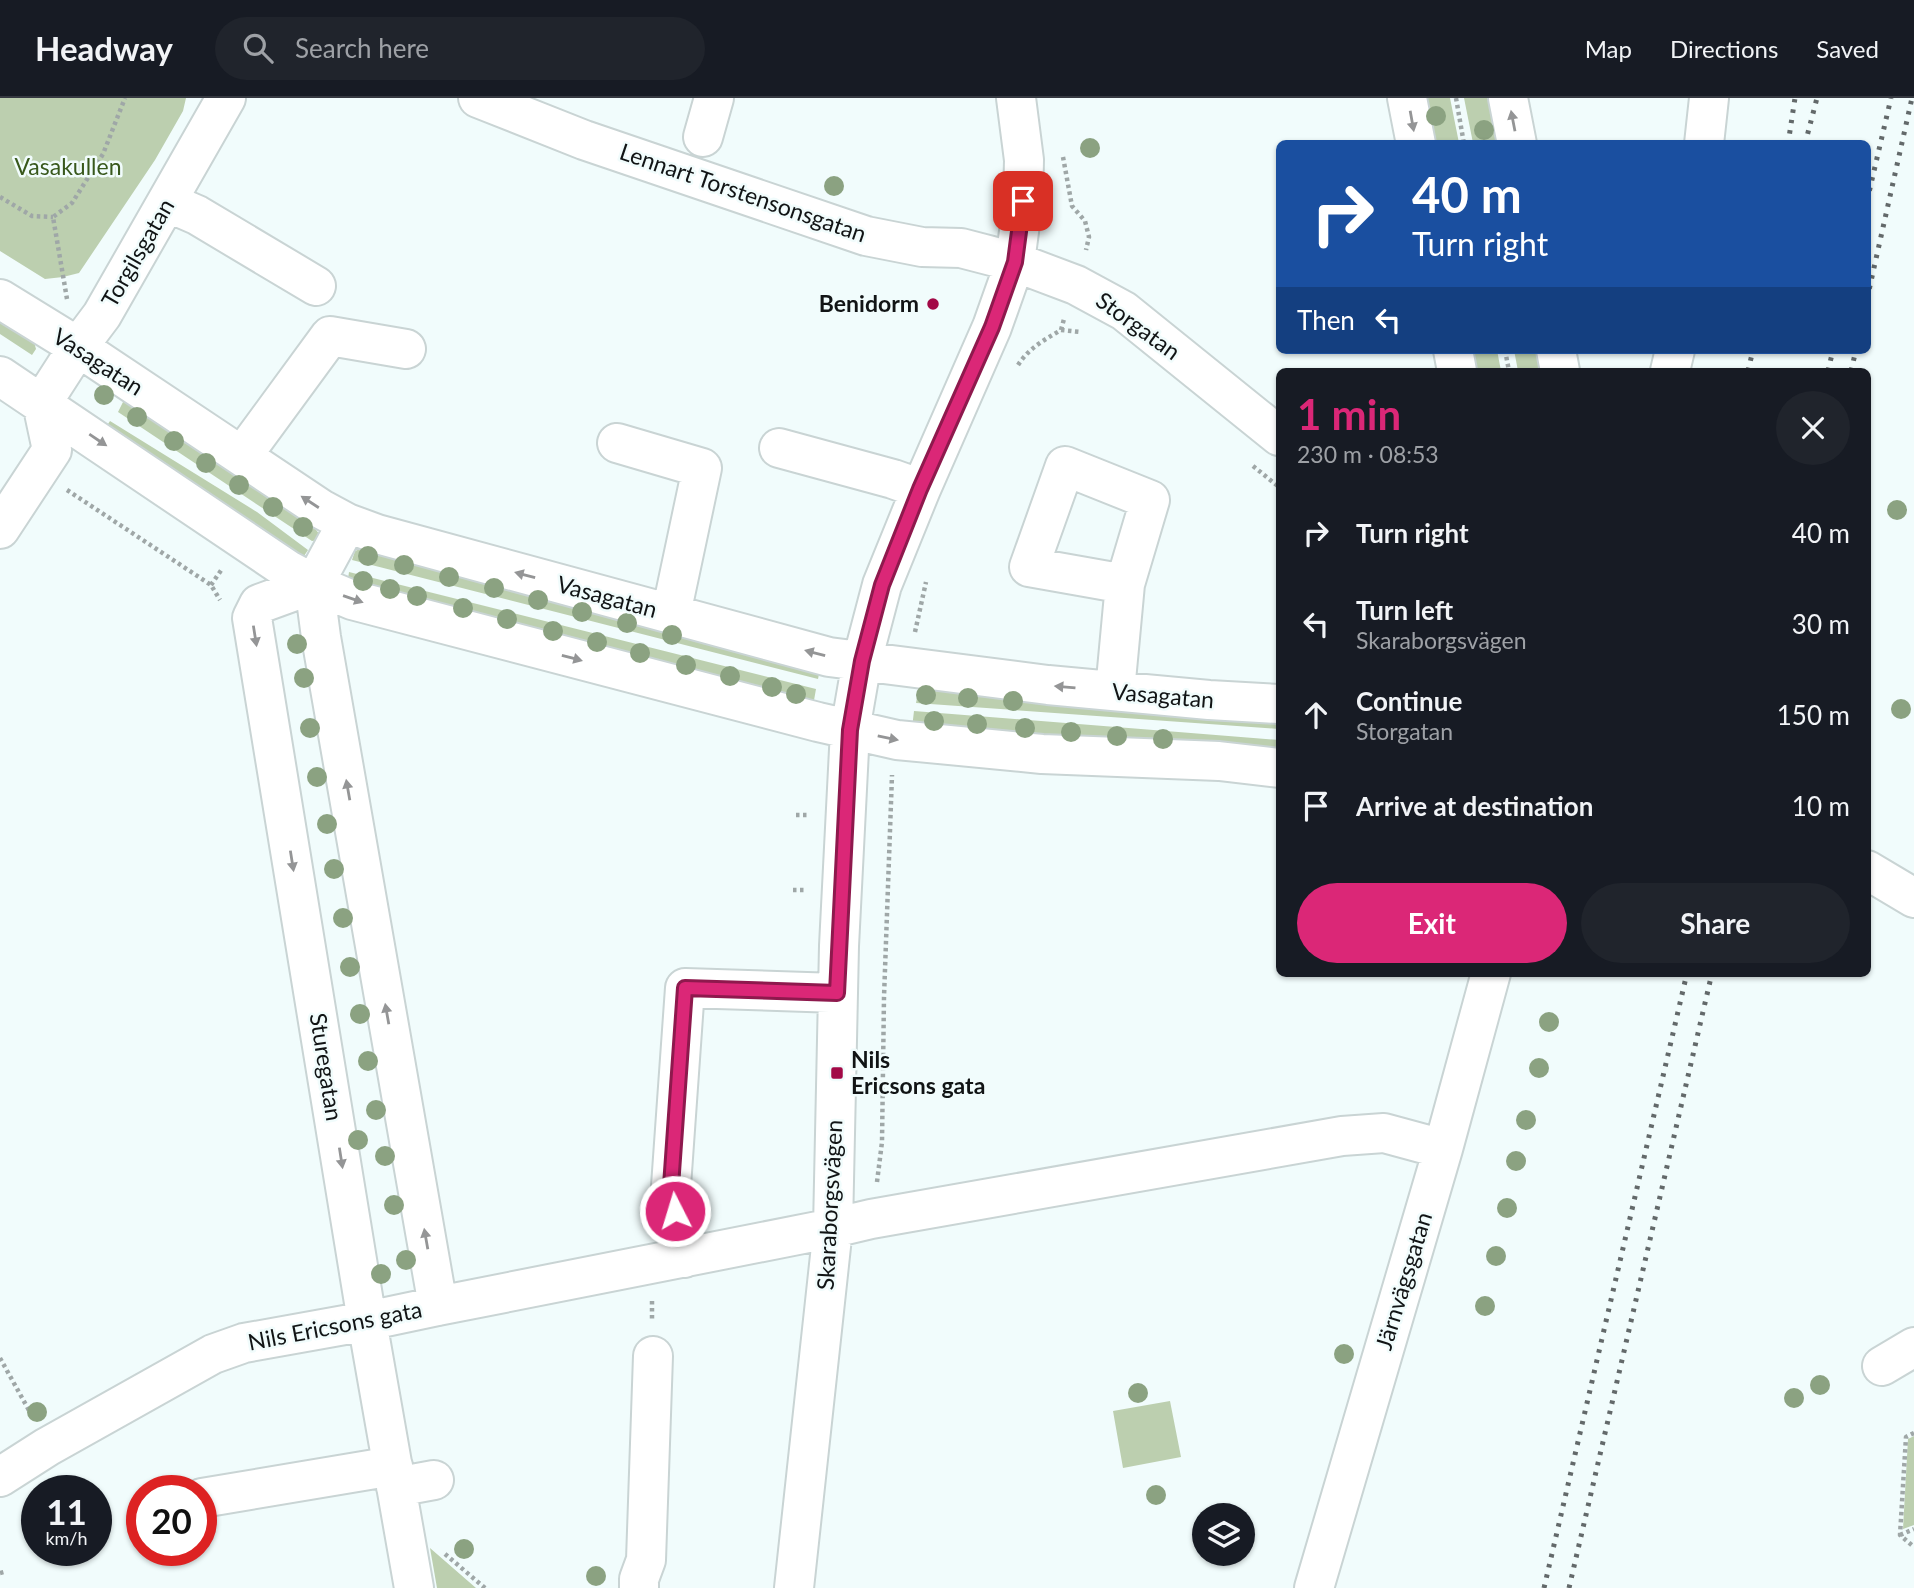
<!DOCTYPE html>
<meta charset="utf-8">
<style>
:root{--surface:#171b24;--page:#20242c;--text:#f1f3f6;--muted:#9ea1a6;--line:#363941;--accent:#db2777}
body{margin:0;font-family:Lato,sans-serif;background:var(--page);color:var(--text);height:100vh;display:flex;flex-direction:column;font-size:26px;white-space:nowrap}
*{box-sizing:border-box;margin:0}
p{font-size:23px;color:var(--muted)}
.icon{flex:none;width:38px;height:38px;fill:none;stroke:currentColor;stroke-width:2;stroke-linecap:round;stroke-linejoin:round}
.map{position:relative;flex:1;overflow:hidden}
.side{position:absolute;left:1276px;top:270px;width:595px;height:609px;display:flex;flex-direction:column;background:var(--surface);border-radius:10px;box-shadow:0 2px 5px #0004}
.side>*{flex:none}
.hud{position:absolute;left:1276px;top:42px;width:595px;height:214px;border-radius:10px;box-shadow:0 2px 5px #0004;background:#1a4fa0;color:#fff;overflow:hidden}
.buttons{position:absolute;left:1192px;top:1405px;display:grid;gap:14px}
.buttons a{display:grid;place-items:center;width:63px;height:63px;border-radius:50%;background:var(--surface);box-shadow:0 2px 5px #0004;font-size:35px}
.speed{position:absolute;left:21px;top:1377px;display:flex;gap:14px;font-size:35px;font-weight:700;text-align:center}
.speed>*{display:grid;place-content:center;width:91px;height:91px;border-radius:50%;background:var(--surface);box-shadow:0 2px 5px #0004;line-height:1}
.speed small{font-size:18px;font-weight:400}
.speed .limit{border:10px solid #d22;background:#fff;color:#111}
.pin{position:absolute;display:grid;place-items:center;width:60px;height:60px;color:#fff;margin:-30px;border-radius:14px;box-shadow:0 4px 10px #0006}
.me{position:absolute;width:77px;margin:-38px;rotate:355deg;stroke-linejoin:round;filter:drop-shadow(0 0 5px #0008)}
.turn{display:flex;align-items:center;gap:24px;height:147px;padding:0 21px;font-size:32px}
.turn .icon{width:91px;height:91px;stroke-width:2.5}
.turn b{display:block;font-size:49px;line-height:60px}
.then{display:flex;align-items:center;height:66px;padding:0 21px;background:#0003;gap:14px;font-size:26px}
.round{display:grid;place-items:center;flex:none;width:74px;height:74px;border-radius:37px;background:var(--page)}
.overview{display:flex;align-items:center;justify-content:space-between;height:119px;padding:0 21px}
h1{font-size:42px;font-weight:700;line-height:52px;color:var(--accent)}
.action{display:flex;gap:14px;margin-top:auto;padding:14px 21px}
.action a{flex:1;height:80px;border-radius:42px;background:var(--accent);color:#fff;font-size:28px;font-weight:700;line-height:80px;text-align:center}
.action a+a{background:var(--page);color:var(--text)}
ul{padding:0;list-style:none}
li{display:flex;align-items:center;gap:21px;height:91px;padding:0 21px}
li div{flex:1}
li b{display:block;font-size:26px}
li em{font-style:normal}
header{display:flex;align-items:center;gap:42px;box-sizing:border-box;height:98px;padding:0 35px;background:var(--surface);border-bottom:2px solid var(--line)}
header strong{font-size:33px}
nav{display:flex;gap:38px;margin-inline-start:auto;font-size:24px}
.search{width:490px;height:63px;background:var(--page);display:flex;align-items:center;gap:18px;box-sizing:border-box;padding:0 24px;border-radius:38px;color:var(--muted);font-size:26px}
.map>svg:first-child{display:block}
</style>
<header>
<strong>Headway</strong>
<div class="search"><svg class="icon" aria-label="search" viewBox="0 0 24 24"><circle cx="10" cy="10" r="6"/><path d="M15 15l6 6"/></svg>Search here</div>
<nav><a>Map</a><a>Directions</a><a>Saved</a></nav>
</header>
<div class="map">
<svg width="1914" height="1490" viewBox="0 0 1914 1490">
<rect width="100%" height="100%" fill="#f1fcfc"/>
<!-- green -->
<path fill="#bccfaf" d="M 0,0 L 186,0 L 183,13 L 155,62 L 79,175 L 63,179 L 45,181 L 0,153 Z
M 1420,0 L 1450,0 L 1459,45 L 1428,45 Z
M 1464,0 L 1491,0 L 1498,45 L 1473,45 Z
M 0,219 L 34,244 L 36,251 L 32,257 L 0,236 Z
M 1468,252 L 1497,252 L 1501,273 L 1472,273 Z
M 1514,252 L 1541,252 L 1543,273 L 1518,273 Z
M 124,302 L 306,419 L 320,437 L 318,442 L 312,443 L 118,314 Z
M 110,323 L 257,414 L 308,452 L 300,464 L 102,335 Z
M 360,451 L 821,567 L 818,581 L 352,462 L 355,453 Z
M 349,474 L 816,591 L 813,608 L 348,481 Z
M 919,589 L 1279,616 L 1279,631 L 916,605 Z
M 914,613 L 1279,642 L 1279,660 L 912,630 Z
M 1170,1303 L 1181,1359 L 1123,1370 L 1113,1313 Z
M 1914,1338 L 1914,1427 L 1903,1431 L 1908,1341 Z
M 430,1450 L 476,1490 L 437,1490 Z"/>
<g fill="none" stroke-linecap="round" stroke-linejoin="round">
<defs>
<path id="minor" d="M 478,0 L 584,42 L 866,138 L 922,149 L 961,150 L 1015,164 L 1076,187 L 1124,213 L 1279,338
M 1407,0 L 1416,46
M 1508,0 L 1517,46
M 703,39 L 714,0
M 1704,46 L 1709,0
M 167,104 L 197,117 L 316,188
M 0,201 L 78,249 L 321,411 L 347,425 L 377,436 L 829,559 L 1048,587 L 1209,602 L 1279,606
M 1453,252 L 1457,273
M 1556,252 L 1560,273
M 1670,273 L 1675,252
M 0,278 L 288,472 L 314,486 L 352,502 L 818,624 L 897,642 L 1042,656 L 1219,663 L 1279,670
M 617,345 L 702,370 L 671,516
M 779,350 L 893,381 L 921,391
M 242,358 L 330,238 L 406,251
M 347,425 L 314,486 L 321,539 L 438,1208
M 0,431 L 52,352 L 42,305 L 78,249 L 102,217 L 226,0
M 314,486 L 259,506 L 252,520 L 367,1223 L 414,1490
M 1115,593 L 1125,486 L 1150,402 L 1065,368 L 1029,469 L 1125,486
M 1867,772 L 1914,800
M 684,1160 L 671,1088 L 685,890 L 837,895
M 1882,1268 L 1914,1249
M 0,1379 L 47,1349 L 213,1256 L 244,1245 L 367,1223 L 438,1208 L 833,1130 L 871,1121 L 1342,1038 L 1384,1035 L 1443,1051
M 396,1389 L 434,1382
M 202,1400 L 393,1368
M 639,1490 L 639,1481 L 646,1462 L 653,1258
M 794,1490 L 833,1130 L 839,848 L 850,632 L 862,563 L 882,487 L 921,391 L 992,229 L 1015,164 L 1023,103 L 1024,62 L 1016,0
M 1314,1490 L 1443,1051 L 1491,875"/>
</defs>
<!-- minor casing -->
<use href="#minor" stroke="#c9d4d4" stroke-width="42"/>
<!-- path -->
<path stroke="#9fa7a7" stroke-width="4.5" stroke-dasharray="3.5 3.5" stroke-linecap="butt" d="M 1456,0 L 1464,46
M 1063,59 L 1072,108 L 1085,123 L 1089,139 L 1086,152
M 0,99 L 32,118 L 53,119
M 67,201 L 53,119 L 72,105 L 103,56 L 125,0
M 1061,232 L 1081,234
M 1505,252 L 1509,273
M 1018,267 C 1029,250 1044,242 1061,232 L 1064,221
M 1253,368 L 1279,389
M 67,392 L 211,487 L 220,502
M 211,487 L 222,471
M 915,534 L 926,484
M 796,717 L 809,717
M 793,792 L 806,792
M 877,1084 L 882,1044 L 884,899 L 892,677
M 652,1203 L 652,1222
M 0,1260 L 31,1316
M 1914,1335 L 1906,1339 L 1900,1437 L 1914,1449
M 1900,1437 L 1914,1431
M 445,1456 L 485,1490
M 0,1475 L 4,1474"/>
<!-- minor -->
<use href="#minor" stroke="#fff" stroke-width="38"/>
<!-- rail -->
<path stroke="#63696a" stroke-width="5" stroke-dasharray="3.5 7" stroke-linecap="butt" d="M 1788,46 L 1795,0
M 1805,46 L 1817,0
M 1867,103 L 1891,0
M 1867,201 L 1912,0
M 1748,273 L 1753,252
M 1828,273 L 1833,252
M 1851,273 L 1856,252
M 1544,1490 L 1687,875
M 1569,1490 L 1712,875"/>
</g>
<!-- trees -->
<g fill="#8ba281">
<circle cx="1436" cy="18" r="10"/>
<circle cx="1484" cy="32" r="10"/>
<circle cx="1090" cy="50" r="10"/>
<circle cx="834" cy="88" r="10"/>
<circle cx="104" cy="297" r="10"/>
<circle cx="137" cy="319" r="10"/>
<circle cx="174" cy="343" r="10"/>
<circle cx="206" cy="365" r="10"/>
<circle cx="239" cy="387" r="10"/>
<circle cx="273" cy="409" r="10"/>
<circle cx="1897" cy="412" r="10"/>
<circle cx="303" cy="429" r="10"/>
<circle cx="368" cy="458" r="10"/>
<circle cx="404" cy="467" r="10"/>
<circle cx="449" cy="479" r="10"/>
<circle cx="363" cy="483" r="10"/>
<circle cx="494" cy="490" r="10"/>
<circle cx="390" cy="491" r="10"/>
<circle cx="417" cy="498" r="10"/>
<circle cx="538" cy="502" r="10"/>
<circle cx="463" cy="510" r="10"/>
<circle cx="582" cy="514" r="10"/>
<circle cx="507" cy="521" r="10"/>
<circle cx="627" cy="525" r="10"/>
<circle cx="553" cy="533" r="10"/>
<circle cx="672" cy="537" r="10"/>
<circle cx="597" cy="544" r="10"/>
<circle cx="297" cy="546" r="10"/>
<circle cx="640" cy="555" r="10"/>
<circle cx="686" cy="567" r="10"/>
<circle cx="730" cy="578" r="10"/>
<circle cx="304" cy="580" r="10"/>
<circle cx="772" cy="589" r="10"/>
<circle cx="796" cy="596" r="10"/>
<circle cx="926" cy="597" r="10"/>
<circle cx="968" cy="600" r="10"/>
<circle cx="1013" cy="603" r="10"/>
<circle cx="1901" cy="611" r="10"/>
<circle cx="934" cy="623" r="10"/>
<circle cx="977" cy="626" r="10"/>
<circle cx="310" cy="630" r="10"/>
<circle cx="1025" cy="630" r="10"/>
<circle cx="1071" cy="634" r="10"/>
<circle cx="1117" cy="638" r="10"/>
<circle cx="1163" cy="641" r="10"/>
<circle cx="317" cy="679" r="10"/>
<circle cx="327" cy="726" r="10"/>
<circle cx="334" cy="771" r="10"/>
<circle cx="343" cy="820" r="10"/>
<circle cx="350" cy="869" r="10"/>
<circle cx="360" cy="916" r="10"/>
<circle cx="1549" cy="924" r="10"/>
<circle cx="368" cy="963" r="10"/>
<circle cx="1539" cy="970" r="10"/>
<circle cx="376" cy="1012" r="10"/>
<circle cx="1526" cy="1022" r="10"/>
<circle cx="358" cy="1042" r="10"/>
<circle cx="385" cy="1058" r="10"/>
<circle cx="1516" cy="1063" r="10"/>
<circle cx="394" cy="1107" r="10"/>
<circle cx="1507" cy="1110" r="10"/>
<circle cx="1496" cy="1158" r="10"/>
<circle cx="406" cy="1162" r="10"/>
<circle cx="381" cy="1176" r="10"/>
<circle cx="1485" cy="1208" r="10"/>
<circle cx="1344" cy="1256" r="10"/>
<circle cx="1820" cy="1287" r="10"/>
<circle cx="1138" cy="1295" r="10"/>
<circle cx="1794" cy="1300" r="10"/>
<circle cx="37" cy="1314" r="10"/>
<circle cx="1156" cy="1397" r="10"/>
<circle cx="464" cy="1451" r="10"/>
<circle cx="596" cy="1478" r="10"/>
</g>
<!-- one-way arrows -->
<defs><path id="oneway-solid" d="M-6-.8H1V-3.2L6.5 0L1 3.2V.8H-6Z" transform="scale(1.75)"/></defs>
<g fill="#949596">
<use href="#oneway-solid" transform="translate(1412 23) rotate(80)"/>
<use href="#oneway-solid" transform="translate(1513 23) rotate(-101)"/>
<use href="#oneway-solid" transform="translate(98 342) rotate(34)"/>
<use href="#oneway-solid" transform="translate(310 404) rotate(-147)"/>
<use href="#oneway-solid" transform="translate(525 477) rotate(-165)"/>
<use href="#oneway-solid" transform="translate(353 501) rotate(19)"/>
<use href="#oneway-solid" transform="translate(255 538) rotate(81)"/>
<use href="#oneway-solid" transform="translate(815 555) rotate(-165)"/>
<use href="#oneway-solid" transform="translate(572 560) rotate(15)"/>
<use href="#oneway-solid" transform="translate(1065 589) rotate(-175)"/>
<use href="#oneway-solid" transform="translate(888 640) rotate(12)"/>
<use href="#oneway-solid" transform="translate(348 692) rotate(-100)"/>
<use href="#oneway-solid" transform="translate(292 763) rotate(81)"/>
<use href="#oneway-solid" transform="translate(387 916) rotate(-100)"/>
<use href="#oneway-solid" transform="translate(341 1060) rotate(81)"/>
<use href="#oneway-solid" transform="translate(426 1141) rotate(-100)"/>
</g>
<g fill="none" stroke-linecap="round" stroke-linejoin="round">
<defs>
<path id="route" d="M 675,1113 L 671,1088 L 685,890 L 837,895 L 850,632 L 862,563 L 882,487 L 920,391 L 992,229 L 1015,164 L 1023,103"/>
</defs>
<!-- route casing -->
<use href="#route" stroke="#8e194d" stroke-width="18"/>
<!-- route -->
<use href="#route" stroke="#db2777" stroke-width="12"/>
</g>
<!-- markers -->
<g fill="#a20946" stroke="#f1fcfc" stroke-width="2.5">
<circle cx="933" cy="206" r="7"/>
<rect x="830" y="968" width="14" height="14" rx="3.5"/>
</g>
<g text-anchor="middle" stroke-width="5" stroke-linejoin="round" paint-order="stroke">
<!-- park labels -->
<g font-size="23" fill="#38581c" stroke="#f1fcfc">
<text x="68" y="77">Vasakullen</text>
</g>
<!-- street labels -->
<g font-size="23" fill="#111415" stroke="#f1fcfc">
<text transform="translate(743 95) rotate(19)" y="8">Lennart Torstensonsgatan</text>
<text transform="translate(138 155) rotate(-60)" y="8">Torgilsgatan</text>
<text transform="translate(1138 228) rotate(36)" y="8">Storgatan</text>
<text transform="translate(98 264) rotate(33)" y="8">Vasagatan</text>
<text transform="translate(607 499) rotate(15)" y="8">Vasagatan</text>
<text transform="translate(1163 598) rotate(5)" y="8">Vasagatan</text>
<text transform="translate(326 969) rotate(81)" y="8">Sturegatan</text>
<text transform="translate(830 1107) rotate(-87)" y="8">Skaraborgsvägen</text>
<text transform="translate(1404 1183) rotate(-73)" y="8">Järnvägsgatan</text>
<text transform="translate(335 1228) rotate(-11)" y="8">Nils Ericsons gata</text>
</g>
<!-- poi labels -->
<g font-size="23" font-weight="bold" fill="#111415" stroke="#f1fcfc" text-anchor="end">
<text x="919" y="214">Benidorm</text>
<text x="851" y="970" text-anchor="start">Nils<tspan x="851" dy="26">Ericsons gata</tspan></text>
</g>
</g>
</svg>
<div class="buttons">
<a><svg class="icon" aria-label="layers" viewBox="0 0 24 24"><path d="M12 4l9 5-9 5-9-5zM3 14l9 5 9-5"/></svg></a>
</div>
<div class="speed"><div>11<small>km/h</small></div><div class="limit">20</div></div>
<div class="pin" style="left:1023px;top:103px;background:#d93025"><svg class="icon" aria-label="arrive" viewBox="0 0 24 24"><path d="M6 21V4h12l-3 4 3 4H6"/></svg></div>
<svg class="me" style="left:675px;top:1113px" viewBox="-20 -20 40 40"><circle r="17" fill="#db2777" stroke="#fff" stroke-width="3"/><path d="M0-11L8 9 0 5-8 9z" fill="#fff"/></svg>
<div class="hud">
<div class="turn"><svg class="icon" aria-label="right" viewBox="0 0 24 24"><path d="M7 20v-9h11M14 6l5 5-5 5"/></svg><div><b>40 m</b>Turn right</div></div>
<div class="then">Then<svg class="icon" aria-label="left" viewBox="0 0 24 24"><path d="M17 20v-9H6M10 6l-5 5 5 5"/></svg></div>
</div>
<section class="side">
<div class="overview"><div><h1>1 min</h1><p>230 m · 08:53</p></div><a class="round"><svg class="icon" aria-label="close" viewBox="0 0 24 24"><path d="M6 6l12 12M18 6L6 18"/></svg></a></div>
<ul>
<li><svg class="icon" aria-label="right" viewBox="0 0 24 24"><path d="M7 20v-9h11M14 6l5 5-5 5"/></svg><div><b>Turn right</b></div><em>40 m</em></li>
<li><svg class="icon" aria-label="left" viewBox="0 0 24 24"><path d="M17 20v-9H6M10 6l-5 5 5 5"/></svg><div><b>Turn left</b><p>Skaraborgsvägen</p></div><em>30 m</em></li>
<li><svg class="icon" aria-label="ahead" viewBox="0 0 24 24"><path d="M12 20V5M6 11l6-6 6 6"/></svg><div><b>Continue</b><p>Storgatan</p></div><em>150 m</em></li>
<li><svg class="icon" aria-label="arrive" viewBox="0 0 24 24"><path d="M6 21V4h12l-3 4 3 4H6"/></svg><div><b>Arrive at destination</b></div><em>10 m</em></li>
</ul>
<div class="action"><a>Exit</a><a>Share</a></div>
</section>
</div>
